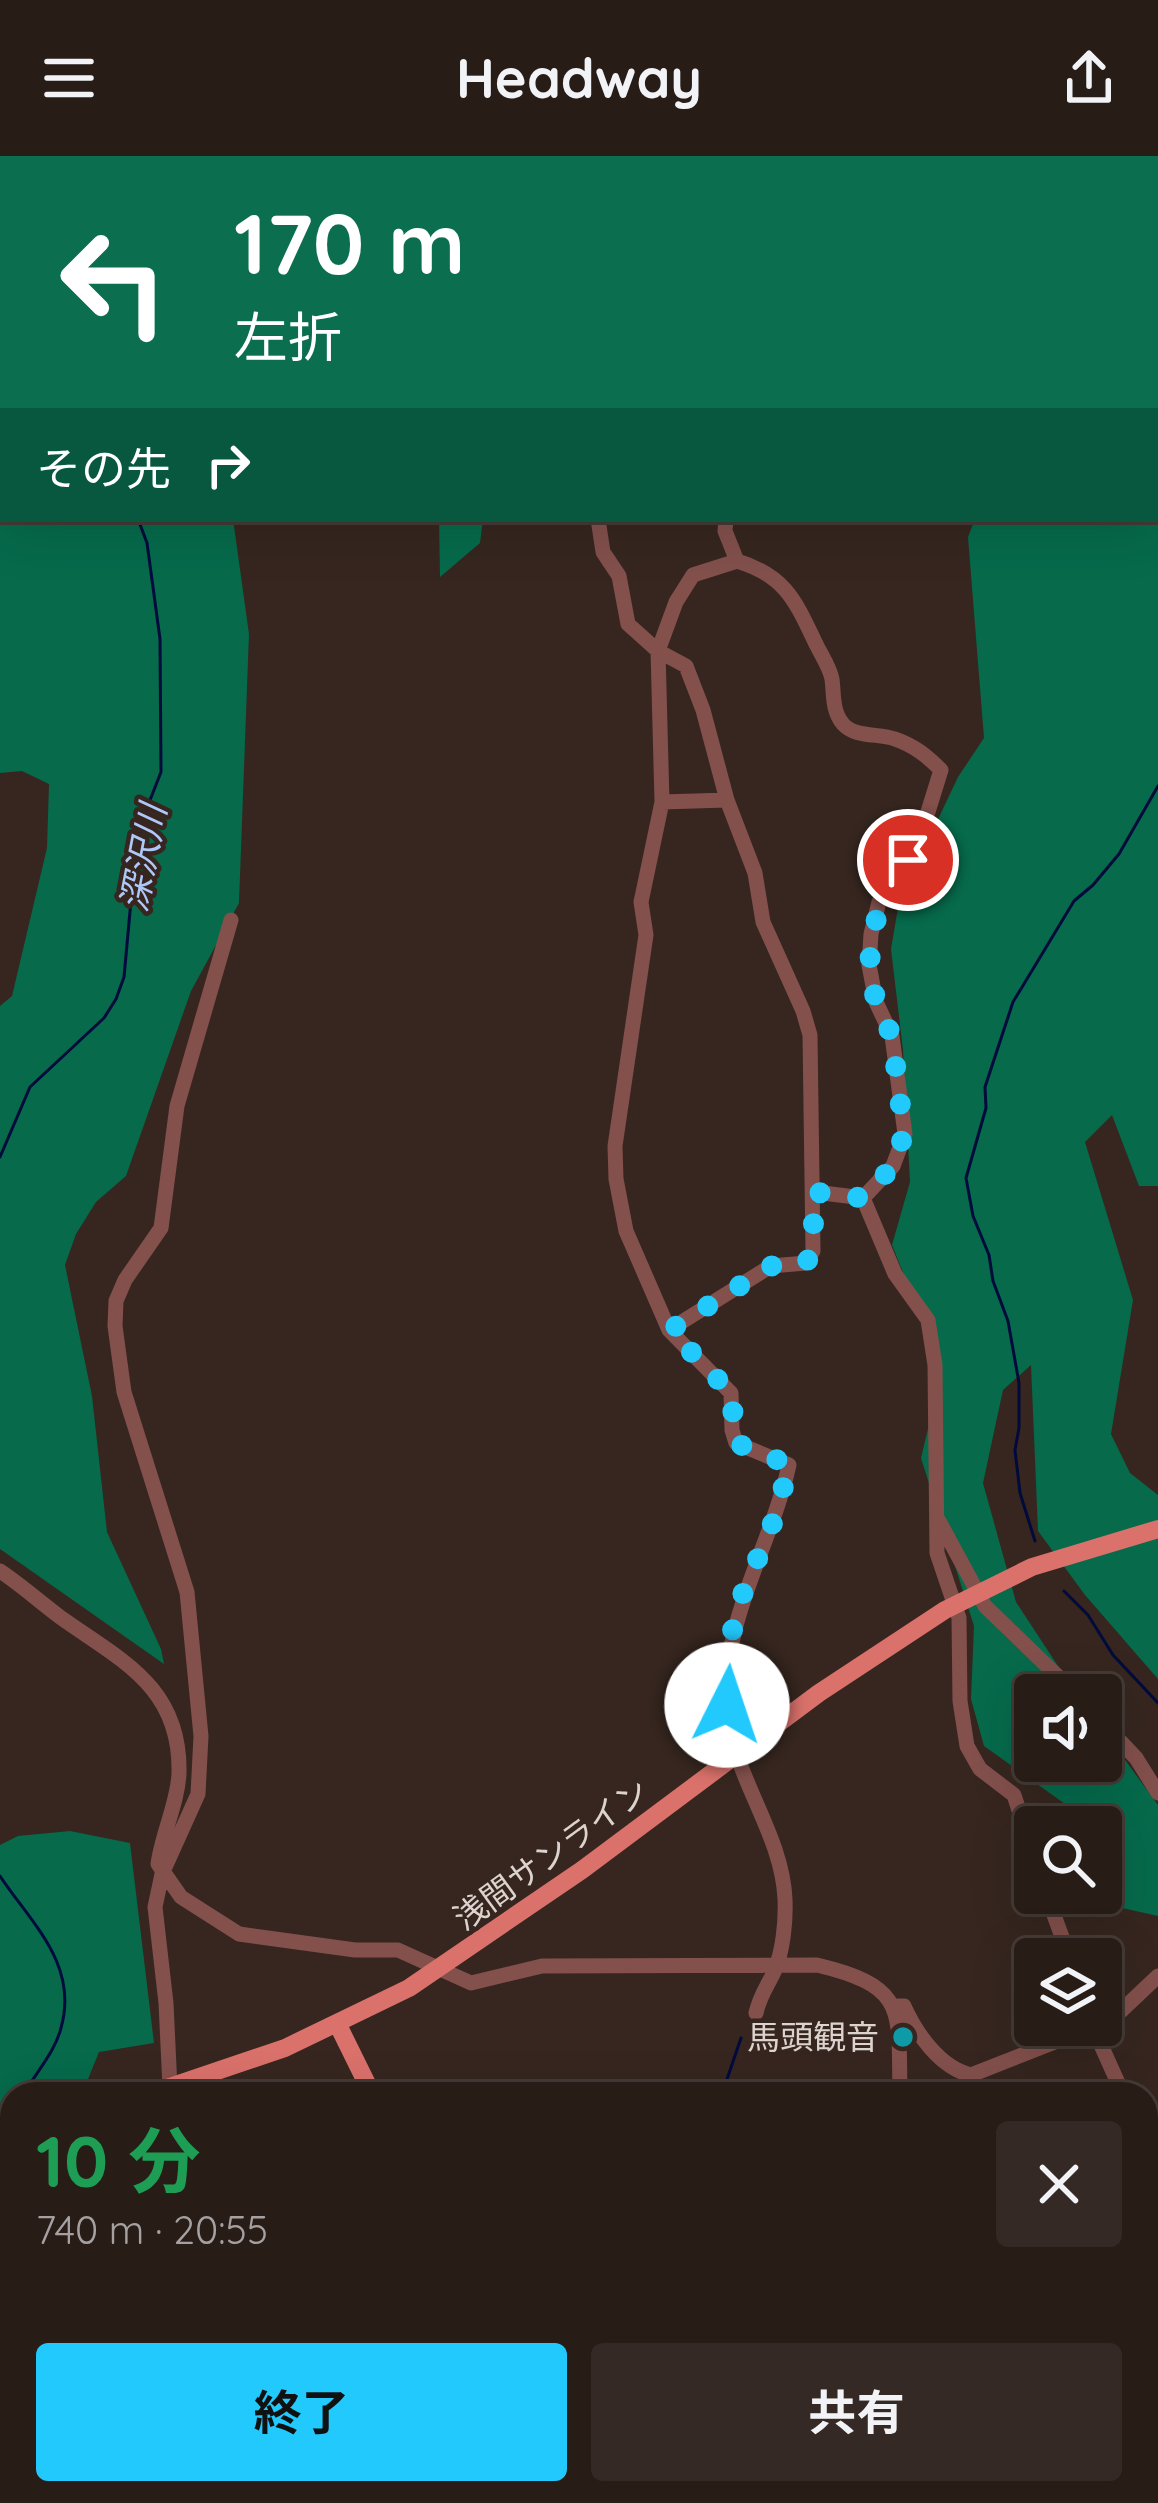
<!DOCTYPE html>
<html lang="ja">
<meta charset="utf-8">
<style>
:root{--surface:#281c17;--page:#342924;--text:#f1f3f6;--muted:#a5a1a1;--line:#443a36;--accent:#21c9fd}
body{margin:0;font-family:Quicksand,"Noto Sans JP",sans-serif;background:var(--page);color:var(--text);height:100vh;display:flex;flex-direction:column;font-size:45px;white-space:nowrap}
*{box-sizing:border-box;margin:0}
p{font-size:39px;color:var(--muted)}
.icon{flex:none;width:66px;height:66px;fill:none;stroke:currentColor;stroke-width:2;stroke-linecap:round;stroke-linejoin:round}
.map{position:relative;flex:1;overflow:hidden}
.sheet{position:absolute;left:0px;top:1926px;width:1158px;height:423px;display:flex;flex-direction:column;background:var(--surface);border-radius:36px 36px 0 0;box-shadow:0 12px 48px #0002,0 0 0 3px var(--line)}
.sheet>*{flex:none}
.top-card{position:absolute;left:0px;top:0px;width:1158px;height:366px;box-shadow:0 12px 48px #0002,0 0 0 3px var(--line);background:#0b6e4f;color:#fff;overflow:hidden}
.buttons{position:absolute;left:1014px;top:1518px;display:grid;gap:24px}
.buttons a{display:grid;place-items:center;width:108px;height:108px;border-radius:12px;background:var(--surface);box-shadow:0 12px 48px #0002,0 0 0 3px var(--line);font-size:60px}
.pin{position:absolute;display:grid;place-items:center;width:102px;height:102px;color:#fff;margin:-51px;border:6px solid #fff;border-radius:50%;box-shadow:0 3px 12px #0007}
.me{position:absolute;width:132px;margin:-66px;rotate:4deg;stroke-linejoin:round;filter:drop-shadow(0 0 9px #0008)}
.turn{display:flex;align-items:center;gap:42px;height:252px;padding:0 36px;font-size:54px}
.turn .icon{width:156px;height:156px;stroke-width:2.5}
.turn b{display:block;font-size:84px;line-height:102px}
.then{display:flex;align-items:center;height:114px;padding:0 36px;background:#0003;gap:24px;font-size:45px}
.round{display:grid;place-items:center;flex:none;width:126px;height:126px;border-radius:12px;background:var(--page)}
.head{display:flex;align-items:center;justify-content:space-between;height:204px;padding:0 36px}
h1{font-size:72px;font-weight:700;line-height:90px;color:#1e9e55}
.cta{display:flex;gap:24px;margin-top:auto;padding:24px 36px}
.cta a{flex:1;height:138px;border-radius:12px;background:var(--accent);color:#111;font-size:48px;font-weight:700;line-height:138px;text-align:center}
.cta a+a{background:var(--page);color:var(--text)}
header{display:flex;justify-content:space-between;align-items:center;height:156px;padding:0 36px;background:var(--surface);font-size:54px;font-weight:700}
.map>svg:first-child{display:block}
</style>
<header><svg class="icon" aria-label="menu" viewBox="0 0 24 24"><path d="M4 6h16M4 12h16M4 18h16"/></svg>Headway<svg class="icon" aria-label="share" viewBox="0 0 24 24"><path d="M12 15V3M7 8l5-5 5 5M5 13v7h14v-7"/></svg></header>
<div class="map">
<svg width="1158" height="2347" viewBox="0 0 1158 2347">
<rect width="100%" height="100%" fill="#36261f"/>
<!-- forest -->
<path fill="#066a4b" d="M 0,0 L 190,0 L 191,3 L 3,3 L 3,363 L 233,363 L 249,478 L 239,747 L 191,835 L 126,1020 L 96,1046 L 76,1078 L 65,1109 L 92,1240 L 107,1376 L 161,1493 L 164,1508 L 0,1393 L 0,850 L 12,840 L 47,692 L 49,628 L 22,615 L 0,617 Z
M 1021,0 L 1158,0 L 1158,1030 L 1139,1030 L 1112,959 L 1085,986 L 1133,1144 L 1111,1278 L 1130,1317 L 1158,1339 L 1158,1523 L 1085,1439 L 1038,1375 L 1031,1209 L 1003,1234 L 983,1327 L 1016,1446 L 1077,1539 L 1035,1539 L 1035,1605 L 1101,1605 L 1101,1571 L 1158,1649 L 1158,1760 L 1109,1749 L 1101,1731 L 1101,1671 L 1075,1671 L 1065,1648 L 984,1590 L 971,1543 L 974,1470 L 921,1302 L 942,1214 L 892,1089 L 910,1026 L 903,894 L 891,793 L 899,746 L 958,621 L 984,582 L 968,381 L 975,363 L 1155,363 L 1155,3 Z
M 439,363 L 483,363 L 480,387 L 440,421 Z
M 70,1675 L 130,1687 L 154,1887 L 99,1896 L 82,1938 L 12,1938 L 12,2337 L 178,2337 L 175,2347 L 0,2347 L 0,1689 L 18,1680 Z"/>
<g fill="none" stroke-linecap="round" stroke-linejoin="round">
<!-- stream -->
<path stroke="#000b3c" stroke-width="3" d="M 44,0 L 44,3
M 0,1001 L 30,931 L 104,862 L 116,843 L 124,821 L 135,701 L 143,662 L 161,616 L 160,483 L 147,387 L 138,363
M 1035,1385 L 1020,1337 L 1015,1294 L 1019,1272 L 1019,1227 L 1008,1165 L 993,1125 L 989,1099 L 973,1060 L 966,1022 L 986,952 L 985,931 L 1013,846 L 1074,745 L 1093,729 L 1119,698 L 1158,630
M 1064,1435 L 1088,1459 L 1113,1499 L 1158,1547
M 0,1720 C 31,1767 79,1808 61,1872 C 55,1896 36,1916 24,1938
M 722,1938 L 741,1882
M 12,1986 L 9,1997 L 12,2038
M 57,2347 L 59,2337
M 791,2347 L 800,2337"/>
<!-- minor -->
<path stroke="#83504c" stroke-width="15" d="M 599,0 L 599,3
M 598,363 L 603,396 L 619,420 L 628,468 L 658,495 L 686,510 L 703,554 L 727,644 L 755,717 L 763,766 L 803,855 L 810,879 L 813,1095 L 806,1107 L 771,1110 L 669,1174
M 726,363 L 725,375 L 737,405 C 787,420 796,447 817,490 C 822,500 830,512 832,523 C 834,539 832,555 843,568 C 855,582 879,577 895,583 C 915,590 927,600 941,614 L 918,688 L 879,746 L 871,778 L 869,809 L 876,846 L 892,880 L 905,978 L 893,1010 L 863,1042 L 815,1036
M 737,405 L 693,419 L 676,446 L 658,495 L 662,646 L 641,746 L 646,779 L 615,990 L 616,1023 L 626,1075 L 669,1174 L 731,1237 L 732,1274 L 736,1287 L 789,1309 C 771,1391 722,1462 727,1549 C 730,1618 782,1675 785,1743 C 786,1765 783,1796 774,1816 C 767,1831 760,1839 756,1857
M 662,646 L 727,644
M 863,1042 L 895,1118 L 928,1164 L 935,1209 L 937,1397 L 959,1462 L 960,1545 L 967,1590 L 980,1613 L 1014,1639 L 1035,1704
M 939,1365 L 985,1450 L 1077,1539
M 0,1415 C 21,1429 40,1446 60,1461 C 120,1504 181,1530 179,1617 C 178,1646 162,1678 158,1708 L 181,1741 L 239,1778 L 355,1794 L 398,1794 L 471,1827 L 542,1810 L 817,1809 C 909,1831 898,1855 900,1938
M 1101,1565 L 1136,1602 L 1158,1637
M 1046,1737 L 1070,1803
M 898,1850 L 904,1850 C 916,1877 940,1912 971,1919 L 1098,1869
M 1101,1867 L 1122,1854 L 1158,1820
M 1092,1869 L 1123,1938
M 170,1932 L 166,1847 L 155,1751 L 162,1718 L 198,1638 L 201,1580 L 187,1436 L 124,1236 L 115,1170 L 116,1145 L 125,1124 L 161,1072 L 177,950 L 231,764
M 1146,1985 L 1158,2017
M 1146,2116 L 1158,2109
M 448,2337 L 448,2347
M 931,2337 L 934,2347"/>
<!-- major -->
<path stroke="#da716b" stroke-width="18" d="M 338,1869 L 372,1938
M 149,1938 L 285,1892 L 409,1832 L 582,1714 L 819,1537 L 945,1454 L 1032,1411 L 1158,1373
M 0,1978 L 12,1975
M 1146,2283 L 1158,2284"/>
</g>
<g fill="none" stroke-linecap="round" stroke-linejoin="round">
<!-- route -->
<path stroke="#21c9fd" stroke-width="21" stroke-dasharray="0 37.8" d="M 727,1549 L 730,1483 L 743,1437 L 772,1369 L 790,1309 L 736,1287 L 731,1237 L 670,1174 L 771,1110 L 806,1107 L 813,1095 L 814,1036 L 863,1042 L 893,1010 L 904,978 L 892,880 L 876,846 L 869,809 L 879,746 L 908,704"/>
</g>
<!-- markers -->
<circle fill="#0f9aa8" stroke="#36261f" stroke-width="4.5" cx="903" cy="1881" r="12"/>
<g text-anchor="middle" stroke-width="9" stroke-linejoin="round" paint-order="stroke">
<!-- street labels -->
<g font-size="33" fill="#ddd3ce" stroke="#36261f">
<text transform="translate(551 1698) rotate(-36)" y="12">浅間サンライン</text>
</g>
<!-- poi labels -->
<g font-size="33" fill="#ddd3ce" stroke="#36261f" text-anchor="end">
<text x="879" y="1893">馬頭観音</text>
</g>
<!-- water labels -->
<g font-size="36" font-style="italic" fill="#adc8f9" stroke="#36261f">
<text transform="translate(143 702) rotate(-79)" y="13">深沢川</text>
</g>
</g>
</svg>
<div class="buttons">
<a><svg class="icon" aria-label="sound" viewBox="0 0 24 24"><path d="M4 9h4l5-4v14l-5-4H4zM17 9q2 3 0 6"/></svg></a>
<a><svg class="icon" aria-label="search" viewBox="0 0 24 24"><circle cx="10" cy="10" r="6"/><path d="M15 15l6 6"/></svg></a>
<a><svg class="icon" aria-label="layers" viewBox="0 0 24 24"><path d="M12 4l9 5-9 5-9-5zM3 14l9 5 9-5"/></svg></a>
</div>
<div class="pin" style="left:908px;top:704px;background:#d93025"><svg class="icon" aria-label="arrive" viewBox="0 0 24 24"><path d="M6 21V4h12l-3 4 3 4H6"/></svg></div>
<svg class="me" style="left:727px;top:1549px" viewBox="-20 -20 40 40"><circle r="19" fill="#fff"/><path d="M0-13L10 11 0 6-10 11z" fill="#21c9fd"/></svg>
<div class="top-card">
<div class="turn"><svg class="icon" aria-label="left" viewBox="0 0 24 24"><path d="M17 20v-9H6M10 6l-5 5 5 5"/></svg><div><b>170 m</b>左折</div></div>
<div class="then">その先<svg class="icon" aria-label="right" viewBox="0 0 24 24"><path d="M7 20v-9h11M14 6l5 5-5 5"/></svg></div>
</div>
<section class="sheet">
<div class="head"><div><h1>10 分</h1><p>740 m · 20:55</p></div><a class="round"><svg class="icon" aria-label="close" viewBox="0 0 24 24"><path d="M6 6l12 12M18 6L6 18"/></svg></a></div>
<div class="cta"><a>終了</a><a>共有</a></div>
</section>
</div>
